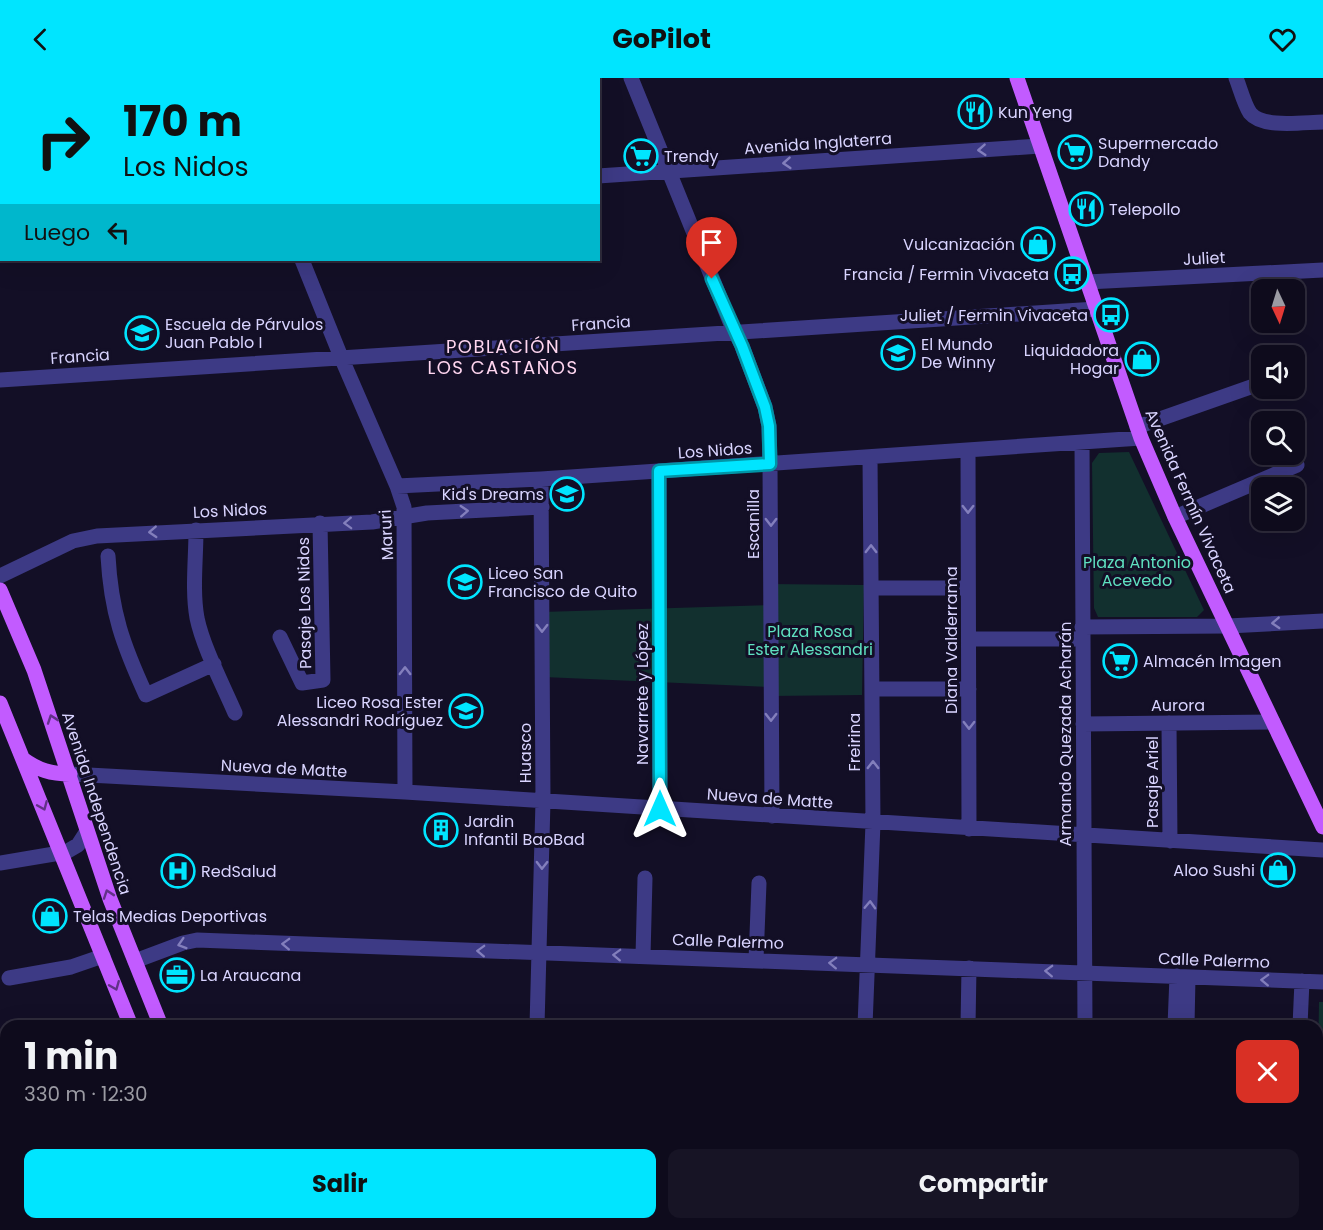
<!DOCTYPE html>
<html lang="es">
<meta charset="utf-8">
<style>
:root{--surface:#0e0b1c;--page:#171425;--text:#f1f3f6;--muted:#9b9ba3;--line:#2e2b3b;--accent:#00e5ff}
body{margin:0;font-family:Poppins,sans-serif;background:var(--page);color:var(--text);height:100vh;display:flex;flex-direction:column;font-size:22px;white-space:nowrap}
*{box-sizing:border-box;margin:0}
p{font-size:20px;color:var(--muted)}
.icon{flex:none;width:33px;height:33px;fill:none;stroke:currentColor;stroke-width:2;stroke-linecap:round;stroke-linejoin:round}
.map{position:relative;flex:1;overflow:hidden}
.panel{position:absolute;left:0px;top:942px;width:1323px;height:210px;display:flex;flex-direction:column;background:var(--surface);border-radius:18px 18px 0 0;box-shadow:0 6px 24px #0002,0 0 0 2px var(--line)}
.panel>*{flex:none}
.top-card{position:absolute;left:0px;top:0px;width:600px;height:183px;box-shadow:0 6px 24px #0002,0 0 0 2px var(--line);background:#00e5ff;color:#111;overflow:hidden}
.needle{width:39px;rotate:176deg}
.tools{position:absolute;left:1251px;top:201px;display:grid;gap:12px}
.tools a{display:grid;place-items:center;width:54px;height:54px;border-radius:12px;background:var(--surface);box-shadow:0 6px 24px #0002,0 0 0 2px var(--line);font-size:30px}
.pin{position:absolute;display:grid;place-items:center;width:51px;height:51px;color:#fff;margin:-62px -26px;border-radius:50% 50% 50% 0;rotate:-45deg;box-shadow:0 0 6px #0007}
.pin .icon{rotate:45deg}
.me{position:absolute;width:66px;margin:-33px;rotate:0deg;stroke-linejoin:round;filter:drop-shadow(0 0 4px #0008)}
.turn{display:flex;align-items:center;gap:21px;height:126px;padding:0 24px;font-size:27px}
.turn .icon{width:78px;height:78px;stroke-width:2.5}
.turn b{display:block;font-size:42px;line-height:51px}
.then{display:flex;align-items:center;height:57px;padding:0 24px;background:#0003;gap:12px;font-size:22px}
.round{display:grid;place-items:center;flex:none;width:63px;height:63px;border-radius:12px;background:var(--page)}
.overview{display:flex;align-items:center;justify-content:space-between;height:102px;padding:0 24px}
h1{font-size:36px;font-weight:700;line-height:45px}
.cta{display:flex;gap:12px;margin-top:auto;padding:12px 24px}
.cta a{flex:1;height:69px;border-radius:12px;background:var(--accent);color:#111;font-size:24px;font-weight:700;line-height:69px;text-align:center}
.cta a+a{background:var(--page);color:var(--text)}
header{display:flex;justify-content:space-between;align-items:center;height:78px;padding:0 24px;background:var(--accent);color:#111;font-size:27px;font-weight:700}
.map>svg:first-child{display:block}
</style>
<header><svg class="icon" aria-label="back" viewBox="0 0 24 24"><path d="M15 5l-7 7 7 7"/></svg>GoPilot<svg class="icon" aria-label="heart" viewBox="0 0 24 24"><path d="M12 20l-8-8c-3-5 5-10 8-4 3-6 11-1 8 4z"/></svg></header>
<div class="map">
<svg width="1323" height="1152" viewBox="0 0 1323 1152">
<rect width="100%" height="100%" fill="#130f26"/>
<!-- green -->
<path fill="#12302f" d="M 1129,374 L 1204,532 L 1197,539 L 1098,539 L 1094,530 L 1092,385 L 1099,375 Z
M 768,506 L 864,507 L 862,617 L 770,618 L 770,609 L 544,599 L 542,534 L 769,527 Z
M 1319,924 L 1323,924 L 1323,1050 L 1317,1049 Z"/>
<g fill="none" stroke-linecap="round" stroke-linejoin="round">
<!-- minor -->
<path stroke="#3d3a85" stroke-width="15" d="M 219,0 L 220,2
M 631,0 L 730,244 L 742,268 L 765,329 L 769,348 L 770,386 L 772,738
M 1236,0 C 1240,10 1244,26 1250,35 C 1263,51 1305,44 1323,44
M 0,1 L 10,0
M 598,98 L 1040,68
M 0,141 L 2,141
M 302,182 L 341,279 L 397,408 L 404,429 L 405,714
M 1087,204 L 1323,192
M 0,302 L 1096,231
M 1137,349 L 1262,305
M 1082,364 L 1085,948
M 968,372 L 969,751
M 659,393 L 660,731
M 397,408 L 541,401 L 1141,360
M 1175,439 L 1297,387
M 196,452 C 196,481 192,512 197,540 C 203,569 223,607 235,635
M 108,478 C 111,534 123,567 146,617 L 214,586
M 0,498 L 73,463 L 97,458 L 372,444 L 427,435 L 542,429
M 871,510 L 968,510
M 1082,549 L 1228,548 L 1323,543
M 280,559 L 302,605 L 323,602 L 320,445
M 969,561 L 1082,561
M 872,611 L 969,611
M 1169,645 L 1170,763
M 1083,646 L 1273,644
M 70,696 L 405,714 L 1323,772
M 0,785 L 66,774 L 78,767 L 87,753
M 643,878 L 645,800
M 756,882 L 759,805
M 135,883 L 183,865 L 197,862 L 1323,904
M 9,900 L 71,889 L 103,878
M 537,948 L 543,723 L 541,401
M 865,948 L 873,745 L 870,379
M 968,948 L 969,890
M 1175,948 L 1177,898
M 1187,948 L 1188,899
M 1300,948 L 1302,903
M 0,991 L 6,990
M 1317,1063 L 1323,1063
M 168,1152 L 189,1146
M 529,1152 L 529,1146
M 857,1152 L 857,1146
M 1165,1152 L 1166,1146"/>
<!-- major -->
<path stroke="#c25bff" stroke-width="15" d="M 1017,0 L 1141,360 L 1175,439 L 1323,749
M 0,512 L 34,592 L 110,821 L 161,948
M 0,625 L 131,948
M 23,681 C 38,692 51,696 70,696
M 210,1146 L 213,1152
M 254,1146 L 257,1152"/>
</g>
<!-- one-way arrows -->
<defs><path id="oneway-chevron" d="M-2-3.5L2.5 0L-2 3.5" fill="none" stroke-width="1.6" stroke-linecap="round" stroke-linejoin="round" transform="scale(1.5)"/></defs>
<g stroke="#837fbc">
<use href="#oneway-chevron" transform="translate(982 72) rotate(176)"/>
<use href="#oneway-chevron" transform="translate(787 85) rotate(176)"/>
<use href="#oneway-chevron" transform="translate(968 431) rotate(90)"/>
<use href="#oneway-chevron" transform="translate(464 433) rotate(-3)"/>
<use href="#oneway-chevron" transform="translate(771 444) rotate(90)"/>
<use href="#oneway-chevron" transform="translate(348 445) rotate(178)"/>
<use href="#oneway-chevron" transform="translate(153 454) rotate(177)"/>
<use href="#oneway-chevron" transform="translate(871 471) rotate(-90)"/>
<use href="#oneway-chevron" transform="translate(1276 545) rotate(177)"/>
<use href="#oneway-chevron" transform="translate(542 550) rotate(90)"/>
<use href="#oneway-chevron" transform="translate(405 593) rotate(-90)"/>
<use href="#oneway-chevron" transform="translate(771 639) rotate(90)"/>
<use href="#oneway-chevron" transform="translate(969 647) rotate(90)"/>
<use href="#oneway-chevron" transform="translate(873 687) rotate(-90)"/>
<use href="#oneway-chevron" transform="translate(542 787) rotate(91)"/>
<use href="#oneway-chevron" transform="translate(870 827) rotate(-88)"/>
<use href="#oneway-chevron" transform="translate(182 866) rotate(163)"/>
<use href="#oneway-chevron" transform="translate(286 866) rotate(-178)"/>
<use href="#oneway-chevron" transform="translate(481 873) rotate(-178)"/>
<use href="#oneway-chevron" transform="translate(617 877) rotate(-178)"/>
<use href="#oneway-chevron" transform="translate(833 885) rotate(-178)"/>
<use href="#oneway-chevron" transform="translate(1049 893) rotate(-178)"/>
<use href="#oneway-chevron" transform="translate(1265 902) rotate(-178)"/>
</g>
<g stroke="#623188">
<use href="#oneway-chevron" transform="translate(52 641) rotate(-109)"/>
<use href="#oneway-chevron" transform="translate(43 728) rotate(67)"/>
<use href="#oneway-chevron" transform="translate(108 816) rotate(-109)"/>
<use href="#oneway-chevron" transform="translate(115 908) rotate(68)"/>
</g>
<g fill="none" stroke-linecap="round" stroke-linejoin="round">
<defs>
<path id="route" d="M 660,731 L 659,393 L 770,386 L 769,348 L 765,329 L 742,268 L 712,201"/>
</defs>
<!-- route casing -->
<use href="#route" stroke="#0095a6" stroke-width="15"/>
<!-- route -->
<use href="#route" stroke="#00e5ff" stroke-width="10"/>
</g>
<!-- icons -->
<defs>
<symbol id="restaurant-ring" viewBox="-11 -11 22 22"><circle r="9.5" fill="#130f26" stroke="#00e5ff" stroke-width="1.5"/><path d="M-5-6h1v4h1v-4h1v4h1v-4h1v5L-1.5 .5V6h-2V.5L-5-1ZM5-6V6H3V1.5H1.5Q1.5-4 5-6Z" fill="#00e5ff"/></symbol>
<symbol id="supermarket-ring" viewBox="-11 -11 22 22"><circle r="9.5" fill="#130f26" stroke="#00e5ff" stroke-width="1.5"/><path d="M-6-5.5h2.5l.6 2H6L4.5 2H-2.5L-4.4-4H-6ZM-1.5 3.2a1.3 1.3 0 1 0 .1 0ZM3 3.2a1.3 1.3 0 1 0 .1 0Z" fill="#00e5ff"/></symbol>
<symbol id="shop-ring" viewBox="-11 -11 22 22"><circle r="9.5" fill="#130f26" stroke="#00e5ff" stroke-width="1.5"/><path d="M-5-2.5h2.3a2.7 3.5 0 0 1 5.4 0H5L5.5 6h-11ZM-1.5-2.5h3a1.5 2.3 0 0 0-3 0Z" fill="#00e5ff"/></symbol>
<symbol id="bus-ring" viewBox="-11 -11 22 22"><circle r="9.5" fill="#130f26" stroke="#00e5ff" stroke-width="1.5"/><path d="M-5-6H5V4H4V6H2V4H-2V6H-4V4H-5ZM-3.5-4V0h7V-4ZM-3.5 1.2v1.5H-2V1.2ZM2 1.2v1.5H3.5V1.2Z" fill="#00e5ff"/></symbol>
<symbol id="school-ring" viewBox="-11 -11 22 22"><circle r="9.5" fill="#130f26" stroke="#00e5ff" stroke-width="1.5"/><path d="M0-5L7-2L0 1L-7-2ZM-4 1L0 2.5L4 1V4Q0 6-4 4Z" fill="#00e5ff"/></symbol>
<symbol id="building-ring" viewBox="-11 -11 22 22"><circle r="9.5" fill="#130f26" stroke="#00e5ff" stroke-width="1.5"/><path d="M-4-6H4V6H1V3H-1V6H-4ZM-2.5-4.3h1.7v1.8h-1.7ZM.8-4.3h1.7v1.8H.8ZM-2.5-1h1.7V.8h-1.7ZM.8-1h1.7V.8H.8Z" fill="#00e5ff"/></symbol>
<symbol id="hospital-ring" viewBox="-11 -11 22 22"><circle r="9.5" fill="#130f26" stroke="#00e5ff" stroke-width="1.5"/><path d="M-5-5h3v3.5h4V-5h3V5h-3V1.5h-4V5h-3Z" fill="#00e5ff"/></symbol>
<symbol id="office-ring" viewBox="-11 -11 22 22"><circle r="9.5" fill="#130f26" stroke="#00e5ff" stroke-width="1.5"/><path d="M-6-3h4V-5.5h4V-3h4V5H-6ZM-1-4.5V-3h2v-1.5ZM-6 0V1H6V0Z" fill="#00e5ff"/></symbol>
</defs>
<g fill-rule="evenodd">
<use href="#restaurant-ring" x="956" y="15" width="38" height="38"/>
<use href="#supermarket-ring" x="1056" y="55" width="38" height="38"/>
<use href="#supermarket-ring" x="622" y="59" width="38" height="38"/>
<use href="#restaurant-ring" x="1067" y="112" width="38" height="38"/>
<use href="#shop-ring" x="1019" y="147" width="38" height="38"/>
<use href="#bus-ring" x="1053" y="177" width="38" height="38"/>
<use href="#bus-ring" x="1092" y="218" width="38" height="38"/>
<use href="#school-ring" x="123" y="236" width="38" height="38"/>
<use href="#school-ring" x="879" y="256" width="38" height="38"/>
<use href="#shop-ring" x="1123" y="262" width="38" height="38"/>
<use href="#school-ring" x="548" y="397" width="38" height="38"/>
<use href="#school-ring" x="446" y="485" width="38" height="38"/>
<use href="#supermarket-ring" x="1101" y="564" width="38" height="38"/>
<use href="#school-ring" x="447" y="614" width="38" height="38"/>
<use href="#building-ring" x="422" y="733" width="38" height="38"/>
<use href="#shop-ring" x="1259" y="773" width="38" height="38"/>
<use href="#hospital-ring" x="159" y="774" width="38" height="38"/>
<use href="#shop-ring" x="31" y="819" width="38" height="38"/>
<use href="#office-ring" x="158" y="878" width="38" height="38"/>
</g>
<g text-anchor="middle" stroke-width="6" stroke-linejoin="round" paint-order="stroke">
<!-- poi labels -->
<g font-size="16" fill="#d9d4ff" stroke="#130f26" text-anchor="start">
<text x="998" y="40">Kun Yeng</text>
<text x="1098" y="71">Supermercado<tspan x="1098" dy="18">Dandy</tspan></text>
<text x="664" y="84">Trendy</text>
<text x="1109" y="137">Telepollo</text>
<text x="1015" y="172" text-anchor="end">Vulcanización</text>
<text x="1049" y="202" text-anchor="end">Francia / Fermin Vivaceta</text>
<text x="1088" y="243" text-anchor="end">Juliet / Fermin Vivaceta</text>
<text x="165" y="252">Escuela de Párvulos<tspan x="165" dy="18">Juan Pablo I</tspan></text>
<text x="921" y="272">El Mundo<tspan x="921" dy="18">De Winny</tspan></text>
<text x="1119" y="278" text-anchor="end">Liquidadora<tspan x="1119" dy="18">Hogar</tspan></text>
<text x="544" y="422" text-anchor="end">Kid's Dreams</text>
<text x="488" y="501">Liceo San<tspan x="488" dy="18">Francisco de Quito</tspan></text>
<text x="1143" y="589">Almacén Imagen</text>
<text x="443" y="630" text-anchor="end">Liceo Rosa Ester<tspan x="443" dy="18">Alessandri Rodríguez</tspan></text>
<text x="464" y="749">Jardin<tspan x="464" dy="18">Infantil BaoBad</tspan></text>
<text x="1255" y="798" text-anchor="end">Aloo Sushi</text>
<text x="201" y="799">RedSalud</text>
<text x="73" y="844">Telas Medias Deportivas</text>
<text x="200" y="903">La Araucana</text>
</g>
<!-- street labels -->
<g font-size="16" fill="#d9d4ff" stroke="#130f26">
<text transform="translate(818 65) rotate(-4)" y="6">Avenida Inglaterra</text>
<text transform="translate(1204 180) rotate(-3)" y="6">Juliet</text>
<text transform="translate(601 245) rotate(-4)" y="6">Francia</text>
<text transform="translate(80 278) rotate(-4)" y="6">Francia</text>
<text transform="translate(715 372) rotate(-4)" y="6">Los Nidos</text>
<text transform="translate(1191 423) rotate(66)" y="6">Avenida Fermín Vivaceta</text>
<text transform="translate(230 432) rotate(-3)" y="6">Los Nidos</text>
<text transform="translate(753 446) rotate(-90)" y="6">Escanilla</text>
<text transform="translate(386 457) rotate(-93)" y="6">Maruri</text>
<text transform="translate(304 525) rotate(-91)" y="6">Pasaje Los Nidos</text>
<text transform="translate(951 562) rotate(-90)" y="6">Diana Valderrama</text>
<text transform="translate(642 616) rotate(-90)" y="6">Navarrete y López</text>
<text x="1178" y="633">Aurora</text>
<text transform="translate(1065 656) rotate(-90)" y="6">Armando Quezada Acharán</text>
<text transform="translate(854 664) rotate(-90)" y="6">Freirina</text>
<text transform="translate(525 675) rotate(-90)" y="6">Huasco</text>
<text transform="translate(284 690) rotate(3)" y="6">Nueva de Matte</text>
<text transform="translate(1152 704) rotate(-90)" y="6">Pasaje Ariel</text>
<text transform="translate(770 720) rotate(4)" y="6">Nueva de Matte</text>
<text transform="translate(97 725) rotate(72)" y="6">Avenida Independencia</text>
<text transform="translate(728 863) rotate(2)" y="6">Calle Palermo</text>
<text transform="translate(1214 882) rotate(2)" y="6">Calle Palermo</text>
</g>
<!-- park labels -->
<g font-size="16" fill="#5fe0c0" stroke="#130f26">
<text x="1137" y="490">Plaza Antonio<tspan x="1137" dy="18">Acevedo</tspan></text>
<text x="810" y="559">Plaza Rosa<tspan x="810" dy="18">Ester Alessandri</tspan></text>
</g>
<!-- neighbourhood labels -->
<g font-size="18" letter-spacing="1.5" fill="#ffd6f0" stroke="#130f26">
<text x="503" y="275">POBLACIÓN<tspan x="503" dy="21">LOS CASTAÑOS</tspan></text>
</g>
</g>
</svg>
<div class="tools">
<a><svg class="needle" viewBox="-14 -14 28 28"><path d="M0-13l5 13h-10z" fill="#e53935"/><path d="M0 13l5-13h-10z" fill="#9b9ba3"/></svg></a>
<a><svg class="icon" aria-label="sound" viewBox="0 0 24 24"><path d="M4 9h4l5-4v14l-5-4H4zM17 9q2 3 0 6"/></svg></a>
<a><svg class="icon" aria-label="search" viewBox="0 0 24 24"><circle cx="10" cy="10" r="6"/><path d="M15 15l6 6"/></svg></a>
<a><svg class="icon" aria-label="layers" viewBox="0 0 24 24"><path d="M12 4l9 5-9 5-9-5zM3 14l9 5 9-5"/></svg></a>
</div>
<div class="pin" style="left:712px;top:201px;background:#d93025"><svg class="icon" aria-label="arrive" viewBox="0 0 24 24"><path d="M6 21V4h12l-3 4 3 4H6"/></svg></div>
<svg class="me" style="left:660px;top:731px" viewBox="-20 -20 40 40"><path d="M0-17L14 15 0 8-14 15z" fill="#00e5ff" stroke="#fff" stroke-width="4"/></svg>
<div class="top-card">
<div class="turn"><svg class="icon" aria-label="right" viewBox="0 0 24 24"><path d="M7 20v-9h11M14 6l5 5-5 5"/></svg><div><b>170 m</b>Los Nidos</div></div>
<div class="then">Luego<svg class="icon" aria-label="left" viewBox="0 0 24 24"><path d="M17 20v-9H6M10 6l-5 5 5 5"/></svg></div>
</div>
<section class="panel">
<div class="overview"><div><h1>1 min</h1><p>330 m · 12:30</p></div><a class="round" style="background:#d93025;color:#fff"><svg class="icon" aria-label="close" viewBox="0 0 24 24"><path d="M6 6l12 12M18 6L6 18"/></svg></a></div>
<div class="cta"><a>Salir</a><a>Compartir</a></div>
</section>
</div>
